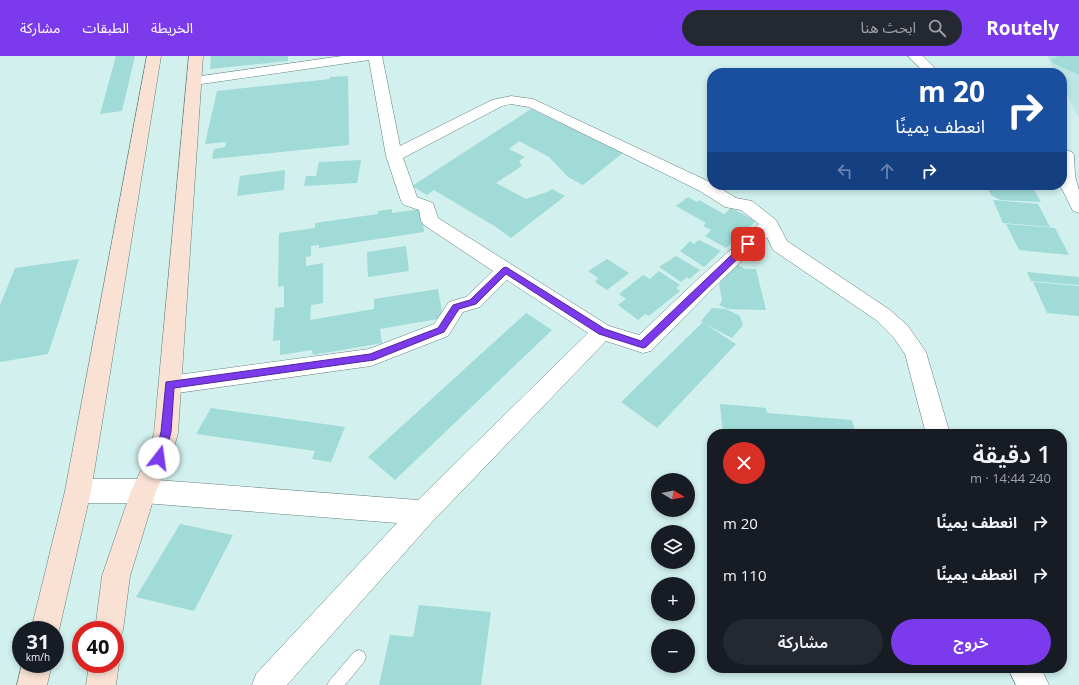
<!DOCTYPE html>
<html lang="ar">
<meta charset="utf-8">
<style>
:root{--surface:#171b24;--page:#242831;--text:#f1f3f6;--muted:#9ea1a6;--accent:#7c3aed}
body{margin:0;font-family:"Open Sans","Noto Sans Arabic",sans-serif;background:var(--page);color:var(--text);direction:rtl;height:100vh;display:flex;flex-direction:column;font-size:15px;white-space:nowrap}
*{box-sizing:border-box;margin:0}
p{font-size:13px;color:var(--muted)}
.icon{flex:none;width:22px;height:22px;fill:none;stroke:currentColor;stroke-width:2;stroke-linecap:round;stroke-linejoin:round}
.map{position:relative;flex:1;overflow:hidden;direction:ltr}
.side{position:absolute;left:707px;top:373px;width:360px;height:244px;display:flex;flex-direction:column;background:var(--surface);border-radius:16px;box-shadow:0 2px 6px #0003;direction:rtl}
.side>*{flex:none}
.banner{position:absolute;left:707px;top:12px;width:360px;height:122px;border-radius:16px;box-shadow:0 2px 6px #0003;direction:rtl;background:#1a4fa0;color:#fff;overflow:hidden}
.needle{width:26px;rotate:100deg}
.buttons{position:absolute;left:651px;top:417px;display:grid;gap:8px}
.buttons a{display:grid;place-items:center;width:44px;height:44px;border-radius:50%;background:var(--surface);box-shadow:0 2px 6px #0003;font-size:20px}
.speed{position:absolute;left:12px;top:565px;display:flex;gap:8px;font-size:20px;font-weight:700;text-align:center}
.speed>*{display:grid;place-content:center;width:52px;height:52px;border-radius:50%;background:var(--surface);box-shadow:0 2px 6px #0003;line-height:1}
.speed small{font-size:10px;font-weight:400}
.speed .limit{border:6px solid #d22;background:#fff;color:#111}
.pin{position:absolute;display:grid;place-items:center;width:34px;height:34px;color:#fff;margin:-17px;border-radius:8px;box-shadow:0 2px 6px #0006}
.me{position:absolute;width:44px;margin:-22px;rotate:15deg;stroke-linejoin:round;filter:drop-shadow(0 0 3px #0008)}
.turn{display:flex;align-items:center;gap:14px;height:84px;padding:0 16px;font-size:18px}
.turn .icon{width:52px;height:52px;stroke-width:2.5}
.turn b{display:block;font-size:28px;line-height:34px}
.lanes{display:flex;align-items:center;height:38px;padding:0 16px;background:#0003;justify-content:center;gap:20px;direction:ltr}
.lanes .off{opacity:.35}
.round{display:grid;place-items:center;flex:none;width:42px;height:42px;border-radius:21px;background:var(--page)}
.headline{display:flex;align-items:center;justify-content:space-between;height:68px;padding:0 16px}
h1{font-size:24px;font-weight:600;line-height:30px}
.button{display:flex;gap:8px;margin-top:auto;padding:8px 16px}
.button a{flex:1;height:46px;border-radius:24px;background:var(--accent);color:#fff;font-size:16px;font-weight:600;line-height:46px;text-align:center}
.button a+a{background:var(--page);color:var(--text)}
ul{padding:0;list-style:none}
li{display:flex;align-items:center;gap:12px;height:52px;padding:0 16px}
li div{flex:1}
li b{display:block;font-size:15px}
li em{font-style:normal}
header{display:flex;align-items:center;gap:24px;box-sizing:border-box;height:56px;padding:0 20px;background:var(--accent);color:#fff}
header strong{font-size:19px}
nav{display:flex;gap:22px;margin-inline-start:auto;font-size:14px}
.search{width:280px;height:36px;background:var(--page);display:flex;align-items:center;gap:10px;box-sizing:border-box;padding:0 14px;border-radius:22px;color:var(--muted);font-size:15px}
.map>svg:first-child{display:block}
</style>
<header>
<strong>Routely</strong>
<div class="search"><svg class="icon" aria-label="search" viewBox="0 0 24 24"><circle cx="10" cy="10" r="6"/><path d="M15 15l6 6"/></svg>ابحث هنا</div>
<nav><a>الخريطة</a><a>الطبقات</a><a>مشاركة</a></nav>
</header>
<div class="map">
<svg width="1079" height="629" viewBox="0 0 1079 629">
<rect width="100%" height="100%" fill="#d1f0ee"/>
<!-- built -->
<path fill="#bde6e4" d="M 1047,0 L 1079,0 L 1079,62 L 1062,29 L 1062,17 L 1056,17 Z"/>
<!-- building -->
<path fill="#a0dbd8" d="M 116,0 L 135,0 L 122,55 L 100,58 Z
M 211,0 L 288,0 L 288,5 L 210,13 Z
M 1059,0 L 1079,0 L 1079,19 L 1053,7 L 1051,3 Z
M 348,20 L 349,89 L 212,103 L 214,93 L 225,91 L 226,86 L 205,88 L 217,35 L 330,23 L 330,21 Z
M 531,53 L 607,89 L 624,96 L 583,129 L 568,121 L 549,101 L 519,85 L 509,93 L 525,101 L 519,105 L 522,110 L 496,127 L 526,143 L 547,136 L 552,133 L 565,140 L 511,182 L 496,171 L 434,134 L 427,139 L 412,130 Z
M 361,104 L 357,127 L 304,130 L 306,120 L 316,120 L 319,106 Z
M 285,114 L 284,134 L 237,140 L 240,120 Z
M 986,129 L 1031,129 L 1041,146 L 1000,144 L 991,139 Z
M 688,141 L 697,146 L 699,144 L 724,158 L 731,152 L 756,165 L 726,192 L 705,180 L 711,174 L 703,170 L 706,167 L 676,150 Z
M 993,144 L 1038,148 L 1050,171 L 1003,167 Z
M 392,153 L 392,157 L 421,153 L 424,176 L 319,192 L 319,189 L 311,190 L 311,200 L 306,201 L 306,210 L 323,207 L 323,247 L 311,249 L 310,264 L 374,253 L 374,243 L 438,233 L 443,262 L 380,273 L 382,287 L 313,299 L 312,294 L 280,299 L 280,284 L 273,285 L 275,252 L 284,251 L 284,230 L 278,231 L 279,177 L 315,172 L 315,167 L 378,158 L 378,155 Z
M 1006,168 L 1055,172 L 1069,199 L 1019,194 Z
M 699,184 L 721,195 L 704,211 L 680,195 L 690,185 L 694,188 Z
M 406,190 L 409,215 L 368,221 L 367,196 Z
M 676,200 L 700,214 L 689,223 L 687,221 L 681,226 L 659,211 Z
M 79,203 L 48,298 L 0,306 L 0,249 L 15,212 Z
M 607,203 L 629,217 L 607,234 L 595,226 L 598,222 L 588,215 Z
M 736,208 L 745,213 L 756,213 L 766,254 L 728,253 L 719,249 L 722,245 L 719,228 Z
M 659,215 L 680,229 L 676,232 L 680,235 L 649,260 L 645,258 L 638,264 L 618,249 L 626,243 L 619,238 L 643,219 L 650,223 Z
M 1027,216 L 1079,221 L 1079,229 L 1031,225 Z
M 1033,226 L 1079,230 L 1079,260 L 1047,257 Z
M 712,252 L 726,253 L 740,260 L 743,269 L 732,282 L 705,268 L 736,288 L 657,372 L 621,346 L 703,266 L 701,265 Z
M 526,257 L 552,274 L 395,424 L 368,401 Z
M 720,348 L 766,352 L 767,357 L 852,364 L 856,378 L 723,378 Z
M 211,352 L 345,371 L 331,406 L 312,403 L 315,395 L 196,378 Z
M 180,468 L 233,479 L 194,555 L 136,541 Z
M 419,549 L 491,556 L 481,629 L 379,629 L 390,579 L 413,581 Z"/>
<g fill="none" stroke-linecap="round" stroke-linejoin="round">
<defs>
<path id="lane" d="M 359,594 L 364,596 L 366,601 L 364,606 L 345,629 L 327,629 L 330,624 L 354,596 Z"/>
<path id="street" d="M 342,0 L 382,0 L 400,90 L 492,44 L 511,40 L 533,43 L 712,127 L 712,129 L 715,129 L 736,142 L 752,145 L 776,164 L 787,185 L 890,254 L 908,270 L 926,296 L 950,378 L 926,378 L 905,298 L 894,282 L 876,264 L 773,194 L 767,181 L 711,234 L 651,295 L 643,297 L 606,285 L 432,466 L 287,629 L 252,629 L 256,618 L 397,467 L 144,447 L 78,447 L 69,443 L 65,435 L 69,427 L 78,423 L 144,423 L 418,444 L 588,277 L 507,224 L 480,251 L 463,256 L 448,280 L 371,310 L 170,338 L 162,336 L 159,329 L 162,322 L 170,320 L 369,293 L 434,268 L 449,246 L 466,241 L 493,215 L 424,169 L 421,165 L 419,154 L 404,149 L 401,145 L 386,100 L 369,4 L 194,29 L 189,28 L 187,25 L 189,22 L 194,21 ZM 511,48 L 529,51 L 700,135 L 725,151 L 741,154 L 759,168 L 697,224 L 639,279 L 609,270 L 438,162 L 433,147 L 417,141 L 403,102 L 502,50 Z
M 908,0 L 923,0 L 940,17 L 925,17 Z
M 1066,94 L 1072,96 L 1074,99 L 1075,120 L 1079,134 L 1079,157 L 1073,155 L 1060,129 L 1062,129 L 1062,95 Z
M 1008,612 L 1041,612 L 1049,629 L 1016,629 Z"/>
<path id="secondary" d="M 147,0 L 161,0 L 91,435 L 59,574 L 55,584 L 55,574 L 31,574 L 65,435 Z
M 189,0 L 203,0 L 178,377 L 171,403 L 156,435 L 130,520 L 123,574 L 119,584 L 115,586 L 115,574 L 95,574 L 102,520 L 131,435 L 147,402 L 154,377 Z
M 115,599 L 119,608 L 116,629 L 86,629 L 89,608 L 115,608 Z
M 22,608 L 52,608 L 47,629 L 17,629 Z"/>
</defs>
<!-- lane casing -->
<use href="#lane" stroke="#627f7d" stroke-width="1"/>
<!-- street casing -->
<use href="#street" stroke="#627f7d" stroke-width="1"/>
<!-- secondary casing -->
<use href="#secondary" stroke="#627f7d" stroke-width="1"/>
<!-- lane -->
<use href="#lane" fill="#fff" fill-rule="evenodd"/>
<!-- street -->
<use href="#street" fill="#fff" fill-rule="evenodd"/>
<!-- secondary -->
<use href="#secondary" fill="#f9e1d4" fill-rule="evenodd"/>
</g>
<!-- route -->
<path fill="#7c3aed" stroke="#51269a" d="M 748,185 L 752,188 L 751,190 L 646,291 L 643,292 L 599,278 L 506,218 L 476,248 L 459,253 L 444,276 L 374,304 L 174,332 L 171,376 L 164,402 L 163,406 L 159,407 L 156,406 L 154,402 L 161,376 L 166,326 L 370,298 L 438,272 L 453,249 L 470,244 L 503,212 L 506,211 L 605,273 L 641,285 L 745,186 Z"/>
</svg>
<div class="buttons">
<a><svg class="needle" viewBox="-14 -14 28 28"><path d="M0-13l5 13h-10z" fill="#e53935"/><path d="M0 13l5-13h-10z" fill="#9ea1a6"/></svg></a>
<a><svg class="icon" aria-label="layers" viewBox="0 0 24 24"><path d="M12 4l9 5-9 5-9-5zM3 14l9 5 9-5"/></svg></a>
<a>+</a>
<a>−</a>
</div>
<div class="speed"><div>31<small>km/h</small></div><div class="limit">40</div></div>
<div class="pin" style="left:748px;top:188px;background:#d93025"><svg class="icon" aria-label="arrive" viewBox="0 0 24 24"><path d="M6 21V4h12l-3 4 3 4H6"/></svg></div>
<svg class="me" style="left:159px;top:402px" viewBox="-20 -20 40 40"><circle r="19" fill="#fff"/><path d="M0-13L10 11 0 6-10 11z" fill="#7c3aed"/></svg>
<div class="banner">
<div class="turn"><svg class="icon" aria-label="right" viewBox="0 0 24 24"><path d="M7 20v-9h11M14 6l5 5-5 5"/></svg><div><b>20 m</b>انعطف يمينًا</div></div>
<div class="lanes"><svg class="icon off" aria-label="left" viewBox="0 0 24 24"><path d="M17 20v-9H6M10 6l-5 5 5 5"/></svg><svg class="icon off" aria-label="ahead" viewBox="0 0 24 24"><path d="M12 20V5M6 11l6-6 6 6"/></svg><svg class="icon" aria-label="right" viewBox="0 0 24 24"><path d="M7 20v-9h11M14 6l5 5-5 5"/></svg></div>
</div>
<section class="side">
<div class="headline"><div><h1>1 دقيقة</h1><p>240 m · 14:44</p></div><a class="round" style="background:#d93025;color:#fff"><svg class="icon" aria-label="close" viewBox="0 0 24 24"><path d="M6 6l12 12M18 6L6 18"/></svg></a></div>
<ul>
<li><svg class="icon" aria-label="right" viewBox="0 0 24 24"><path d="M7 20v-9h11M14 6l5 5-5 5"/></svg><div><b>انعطف يمينًا</b></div><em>20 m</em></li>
<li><svg class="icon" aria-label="right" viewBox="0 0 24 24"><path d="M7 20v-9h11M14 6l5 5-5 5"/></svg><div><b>انعطف يمينًا</b></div><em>110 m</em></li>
</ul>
<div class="button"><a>خروج</a><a>مشاركة</a></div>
</section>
</div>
